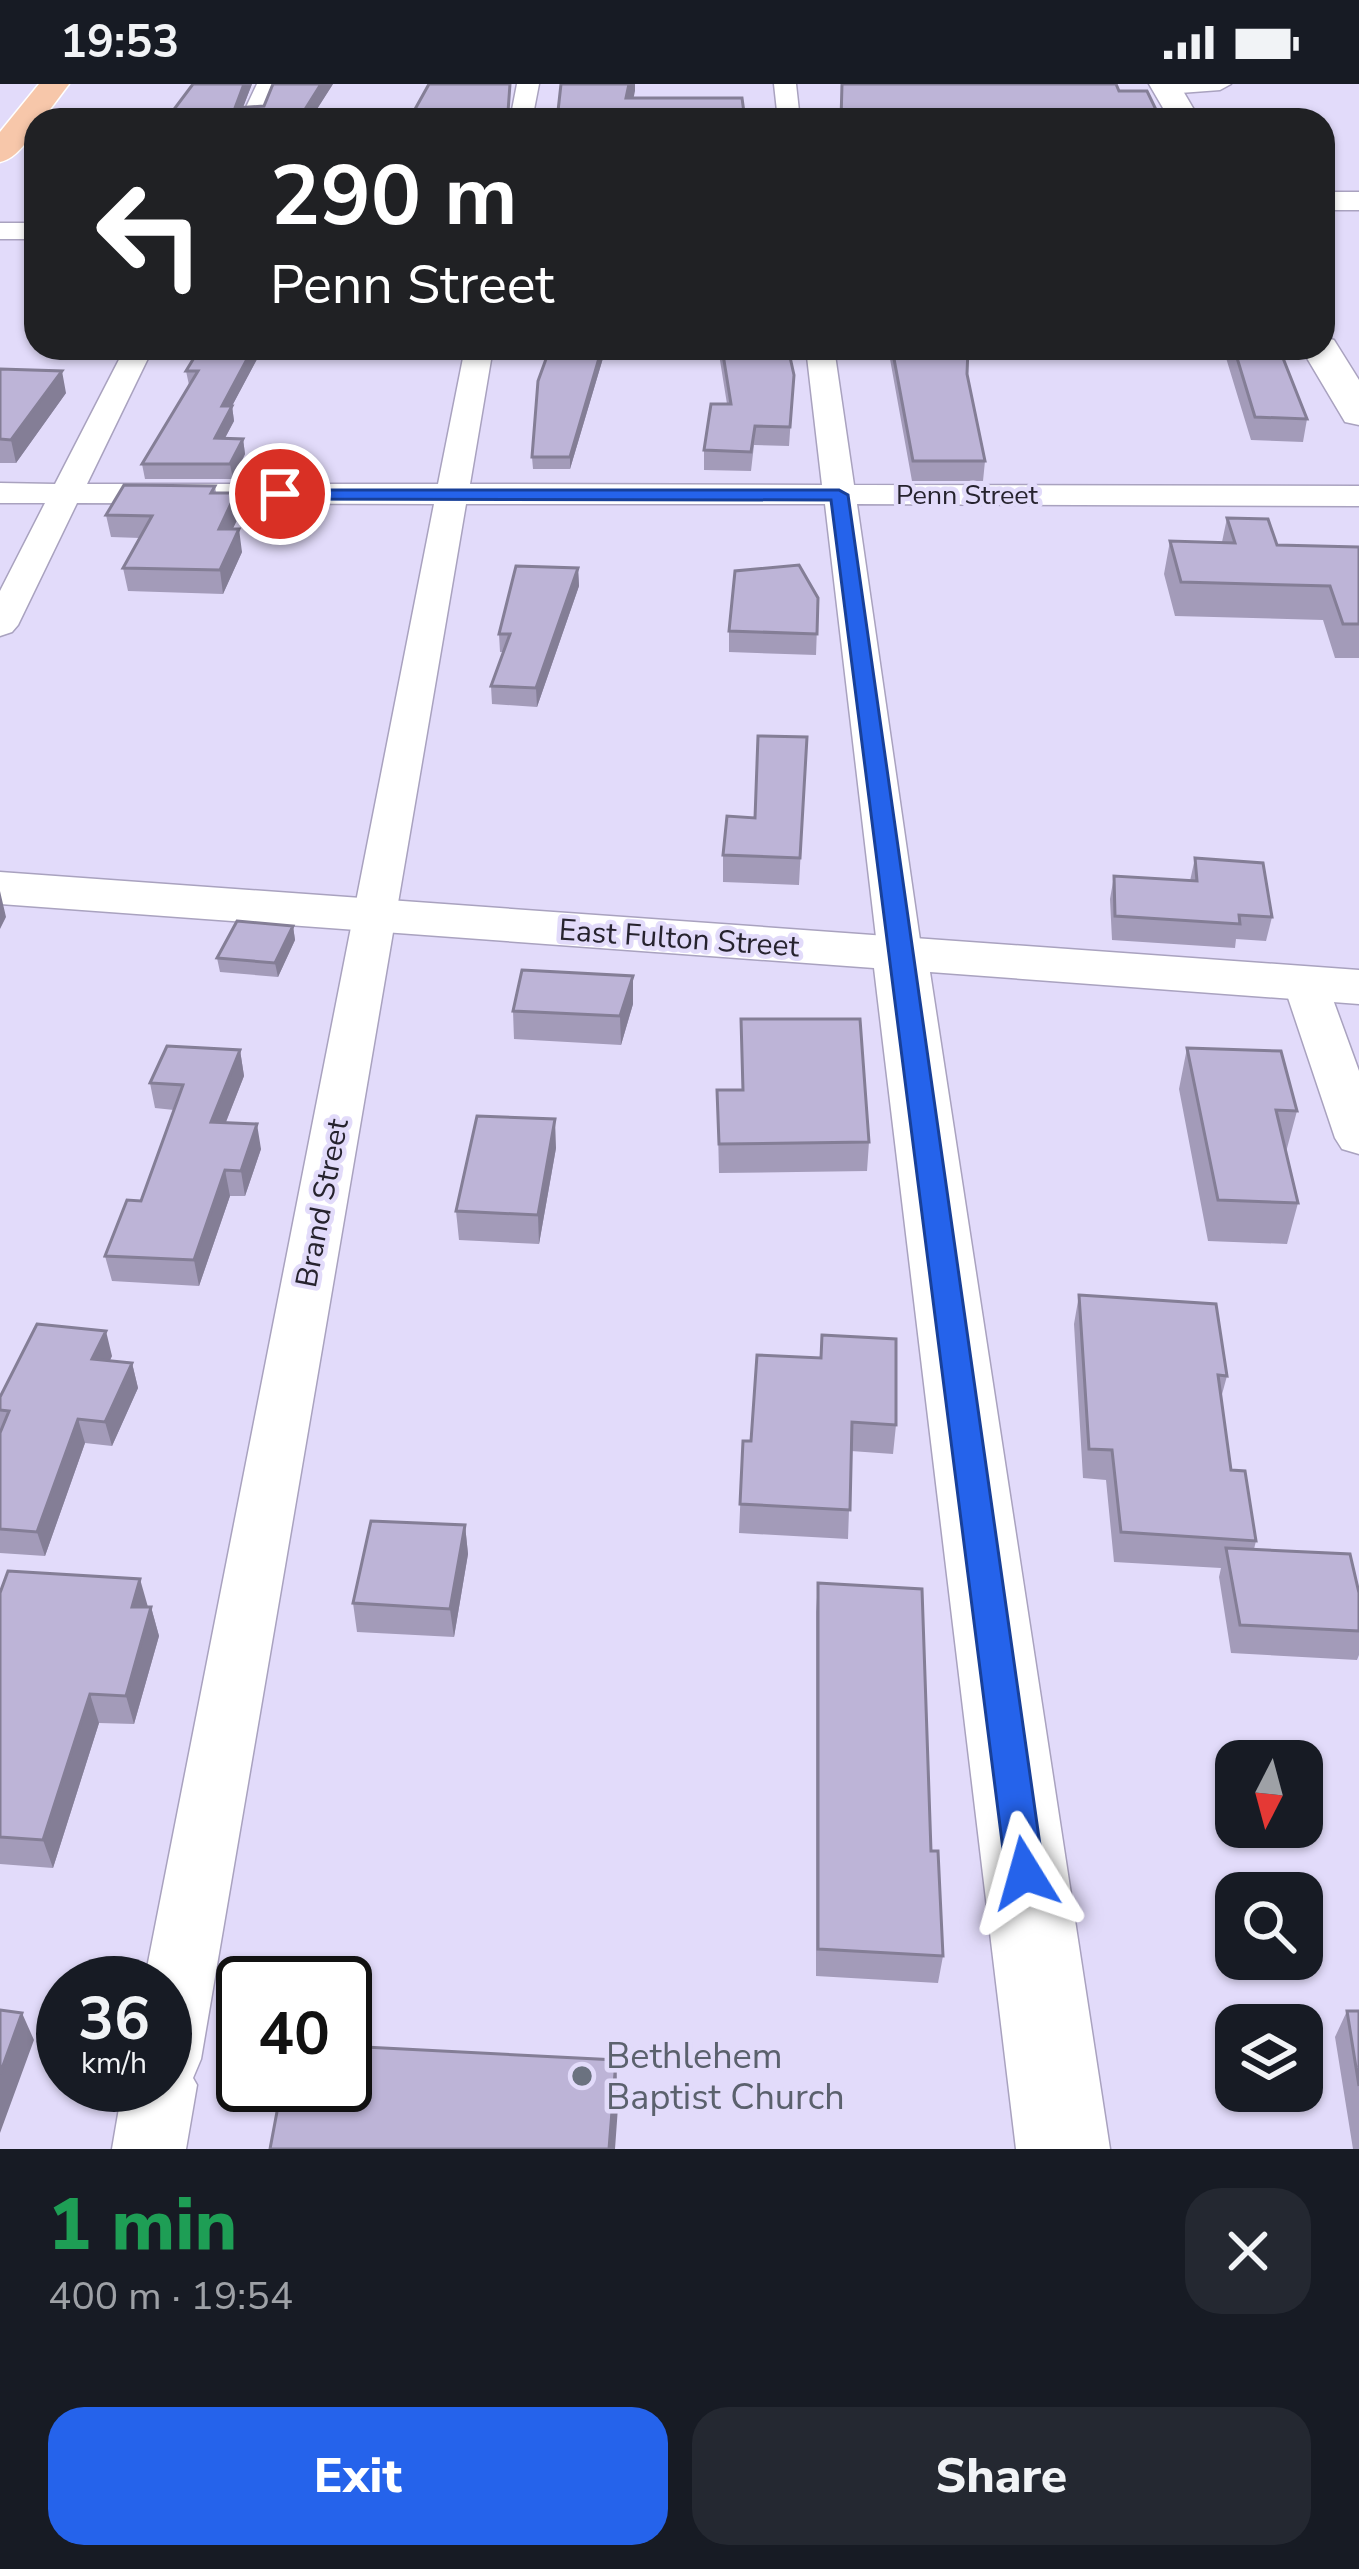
<!DOCTYPE html>
<meta charset="utf-8">
<style>
:root{--surface:#171b24;--page:#242831;--text:#f1f3f6;--muted:#9ea1a6;--accent:#2563eb}
body{margin:0;font-family:"Nunito Sans",sans-serif;background:var(--page);color:var(--text);height:100vh;display:flex;flex-direction:column;font-size:45px;white-space:nowrap}
*{box-sizing:border-box;margin:0}
p{font-size:39px;color:var(--muted)}
.icon{flex:none;width:66px;height:66px;fill:none;stroke:currentColor;stroke-width:2;stroke-linecap:round;stroke-linejoin:round}
.map{position:relative;height:2065px;overflow:hidden}
.drawer{display:flex;flex-direction:column;background:var(--surface);flex:1}
.drawer>*{flex:none}
.guide{position:absolute;left:24px;top:24px;width:1311px;height:252px;border-radius:36px;box-shadow:0 3px 9px #0004;background:#202124;color:#fff;overflow:hidden}
.needle{width:78px;rotate:186deg}
.controls{position:absolute;left:1215px;top:1656px;display:grid;gap:24px}
.controls a{display:grid;place-items:center;width:108px;height:108px;border-radius:24px;background:var(--surface);box-shadow:0 3px 9px #0004;font-size:60px}
.speed{position:absolute;left:36px;top:1872px;display:flex;gap:24px;font-size:60px;font-weight:700;text-align:center}
.speed>*{display:grid;place-content:center;width:156px;height:156px;border-radius:50%;background:var(--surface);box-shadow:0 3px 9px #0004;line-height:1}
.speed small{font-size:30px;font-weight:400}
.speed .limit{border:6px solid #111;border-radius:18px;background:#fff;color:#111}
.pin{position:absolute;display:grid;place-items:center;width:102px;height:102px;color:#fff;margin:-51px;border:6px solid #fff;border-radius:50%;box-shadow:0 3px 12px #0007}
.me{position:absolute;width:132px;margin:-66px;rotate:352deg;stroke-linejoin:round;filter:drop-shadow(0 0 9px #0008)}
.turn{display:flex;align-items:center;gap:42px;height:252px;padding:0 48px;font-size:54px}
.turn .icon{width:156px;height:156px;stroke-width:2.5}
.turn b{display:block;font-size:84px;line-height:102px}
.round{display:grid;place-items:center;flex:none;width:126px;height:126px;border-radius:36px;background:var(--page)}
.headline{display:flex;align-items:center;justify-content:space-between;height:204px;padding:0 48px}
h1{font-size:72px;font-weight:800;line-height:90px;color:#1e9e55}
.cta{display:flex;gap:24px;margin-top:auto;padding:24px 48px}
.cta a{flex:1;height:138px;border-radius:36px;background:var(--accent);color:#fff;font-size:48px;font-weight:800;line-height:138px;text-align:center}
.cta a+a{background:var(--page);color:var(--text)}
.status{display:flex;justify-content:space-between;align-items:center;height:84px;padding:0 60px;background:var(--surface);direction:ltr}
.status svg{height:33px;fill:currentColor}
.map>svg:first-child{display:block}
</style>
<div class="status"><b>19:53</b><svg viewBox="0 0 49 12"><path d="M0 12V9h3v3zM5 12V6h3v6zM10 12V3h3v9zM15 12V0h3v12zM26 1h20v11H26zM47 4h2v5h-2z"/></svg></div>
<div class="map">
<svg width="1359" height="2065" viewBox="0 0 1359 2065">
<rect width="100%" height="100%" fill="#e2dbfa"/>
<g fill="none" stroke-linecap="round" stroke-linejoin="round">
<defs>
<path id="minor" d="M 257,0 L 279,0 L 262,36 L 240,36 Z
M 517,0 L 539,0 L 532,36 L 510,36 Z
M 774,0 L 796,0 L 800,36 L 778,36 Z
M 1159,0 L 1231,0 L 1220,6 L 1167,10 L 1159,9 Z
M 0,139 L 36,139 L 36,155 L 0,155 Z
M 125,264 L 153,264 L 87,400 L 438,400 L 465,264 L 493,264 L 470,400 L 822,401 L 806,264 L 834,264 L 854,401 L 1359,402 L 1359,422 L 857,420 L 922,870 L 915,879 L 900,883 L 885,879 L 878,870 L 825,420 L 466,420 L 201,1975 L 193,1994 L 197,2001 L 186,2065 L 112,2065 L 123,2001 L 165,2001 L 165,1899 L 144,1899 L 434,420 L 77,419 L 18,541 L 12,548 L 0,552 L 0,507 L 45,419 L 0,419 L 0,399 L 55,400 Z
M 1305,885 L 1321,889 L 1327,899 L 1359,987 L 1359,1070 L 1342,1065 L 1335,1054 L 1283,899 L 1289,889 Z"/>
<path id="tertiary" d="M 1323,108 L 1359,108 L 1359,126 L 1323,126 Z
M 0,788 L 1359,886 L 1359,920 L 930,888 L 1110,2065 L 1016,2065 L 874,884 L 0,820 Z"/>
<path id="secondary" d="M 1149,0 L 1179,0 L 1200,36 L 1170,36 Z
M 1323,253 L 1334,256 L 1359,296 L 1359,341 L 1345,338 L 1301,264 L 1323,264 Z"/>
<path id="primary" d="M 39,0 L 69,0 L 42,36 L 36,36 C 34,52 16,75 0,78 L 0,48 Z"/>
</defs>
<!-- minor casing -->
<use href="#minor" stroke="#a9a2bf" stroke-width="3"/>
<!-- tertiary casing -->
<use href="#tertiary" stroke="#a9a2bf" stroke-width="3"/>
<!-- secondary casing -->
<use href="#secondary" stroke="#a9a2bf" stroke-width="3"/>
<!-- primary casing -->
<use href="#primary" stroke="#fff" stroke-width="3"/>
<!-- minor -->
<use href="#minor" fill="#fff" fill-rule="evenodd"/>
<!-- tertiary -->
<use href="#tertiary" fill="#fff" fill-rule="evenodd"/>
<!-- secondary -->
<use href="#secondary" fill="#fff" fill-rule="evenodd"/>
<!-- primary -->
<use href="#primary" fill="#f7c7aa" fill-rule="evenodd"/>
</g>
<!-- wall -->
<path fill="#a39bb9" d="M 193,0 L 252,0 L 243,23 L 264,22 L 333,0 L 310,36 L 166,36 Z
M 200,264 L 263,264 L 232,322 L 234,337 L 225,354 L 243,355 L 245,370 L 233,395 L 145,395 L 142,380 L 189,301 L 186,287 Z
M 606,264 L 570,385 L 533,385 L 532,373 Z
M 718,264 L 788,264 L 794,291 L 789,362 L 754,361 L 751,387 L 704,386 L 704,366 L 727,320 Z
M 888,264 L 968,265 L 967,290 L 985,377 L 983,397 L 912,397 Z
M 1223,264 L 1279,264 L 1307,335 L 1303,358 L 1251,356 Z
M 0,285 L 66,309 L 16,379 L 0,379 Z
M 215,402 L 216,409 L 239,432 L 232,445 L 242,468 L 223,510 L 128,507 L 123,484 L 140,454 L 111,453 L 106,431 Z
M 1227,434 L 1277,461 L 1359,463 L 1359,574 L 1335,574 L 1323,536 L 1175,532 L 1164,490 L 1170,457 L 1222,458 Z
M 578,484 L 579,502 L 537,623 L 492,620 L 491,602 L 504,568 L 500,568 L 499,550 Z
M 818,514 L 816,571 L 729,568 L 729,547 Z
M 807,653 L 799,801 L 723,798 L 723,771 L 755,734 Z
M 1195,774 L 1272,833 L 1266,857 L 1236,855 L 1235,864 L 1112,856 L 1110,815 L 1114,792 L 1190,797 Z
M 293,842 L 295,856 L 278,893 L 220,888 L 217,874 Z
M 633,920 L 621,961 L 514,955 L 513,927 Z
M 741,935 L 869,1058 L 867,1087 L 719,1089 L 717,1006 L 742,1006 Z
M 1187,964 L 1297,1027 L 1286,1068 L 1298,1119 L 1287,1160 L 1208,1157 L 1179,1005 Z
M 240,966 L 244,992 L 226,1038 L 261,1065 L 245,1112 L 230,1112 L 199,1202 L 112,1197 L 105,1172 L 141,1117 L 174,1026 L 155,1024 L 150,999 Z
M 556,1064 L 539,1160 L 459,1156 L 456,1127 Z
M 1079,1211 L 1227,1292 L 1221,1314 L 1231,1386 L 1256,1457 L 1254,1465 L 1359,1509 L 1359,1571 L 1357,1576 L 1231,1569 L 1219,1493 L 1221,1484 L 1114,1478 L 1106,1396 L 1083,1394 L 1074,1240 Z
M 757,1271 L 896,1341 L 893,1370 L 851,1367 L 848,1455 L 739,1449 L 743,1357 L 751,1357 Z
M 112,1272 L 109,1277 L 132,1279 L 138,1304 L 112,1362 L 85,1359 L 45,1472 L 0,1469 L 0,1313 Z
M 465,1441 L 468,1470 L 454,1553 L 357,1548 L 353,1519 Z
M 818,1499 L 931,1767 L 943,1872 L 938,1899 L 816,1892 L 816,1528 Z
M 0,1509 L 151,1523 L 159,1552 L 134,1640 L 99,1639 L 53,1784 L 0,1780 Z
M 1347,1927 L 1359,1927 L 1359,2065 L 1353,2065 L 1335,1953 Z"/>
<!-- shaded-wall -->
<path fill="#847e96" d="M 244,0 L 252,0 L 242,26 L 235,24 Z
M 321,0 L 333,0 L 310,36 L 305,36 L 304,27 Z
M 629,0 L 635,0 L 635,7 L 629,36 L 626,14 Z
M 253,264 L 263,264 L 224,337 L 222,322 Z
M 602,264 L 606,264 L 570,385 L 570,373 Z
M 62,287 L 66,309 L 16,379 L 11,356 Z
M 232,322 L 234,337 L 217,369 L 215,354 Z
M 243,355 L 245,370 L 233,395 L 230,380 Z
M 236,409 L 239,432 L 222,468 L 219,445 Z
M 239,445 L 242,468 L 223,510 L 220,486 Z
M 578,484 L 579,502 L 537,623 L 536,604 Z
M 0,807 L 6,833 L 0,845 Z
M 293,842 L 295,856 L 278,893 L 275,879 Z
M 633,892 L 633,920 L 621,961 L 620,932 Z
M 240,966 L 244,992 L 216,1063 L 211,1038 Z
M 555,1035 L 556,1064 L 539,1160 L 538,1131 Z
M 257,1040 L 261,1065 L 245,1112 L 241,1087 Z
M 225,1086 L 230,1112 L 199,1202 L 194,1176 Z
M 106,1247 L 112,1272 L 99,1300 L 92,1275 Z
M 132,1279 L 138,1304 L 112,1362 L 105,1338 Z
M 78,1335 L 85,1359 L 45,1472 L 37,1448 Z
M 465,1441 L 468,1470 L 454,1553 L 450,1525 Z
M 140,1495 L 148,1523 L 132,1523 Z
M 151,1523 L 159,1552 L 134,1640 L 126,1612 Z
M 90,1610 L 99,1639 L 53,1784 L 43,1756 Z
M 22,1929 L 34,1956 L 0,2049 L 0,1990 Z
M 616,1976 L 618,2023 L 615,2065 L 609,2065 Z"/>
<!-- building -->
<path fill="#bdb4d7" stroke="#847e96" stroke-width="3" d="M 193,0 L 244,0 L 235,24 L 264,22 L 273,0 L 321,0 L 304,27 L 232,26 L 222,36 L 166,36 Z
M 429,0 L 510,0 L 508,28 L 504,36 L 409,36 Z
M 561,0 L 629,0 L 626,14 L 742,14 L 745,36 L 557,36 Z
M 842,0 L 1116,0 L 1119,7 L 1147,7 L 1161,36 L 841,36 Z
M 200,264 L 253,264 L 222,322 L 232,322 L 215,354 L 243,355 L 230,380 L 142,380 L 198,287 L 186,287 Z
M 550,264 L 602,264 L 570,373 L 532,373 L 538,297 Z
M 722,264 L 788,264 L 794,291 L 790,343 L 755,342 L 751,368 L 704,366 L 711,320 L 731,320 Z
M 892,264 L 968,265 L 967,290 L 985,377 L 913,377 Z
M 1234,264 L 1279,264 L 1307,335 L 1255,333 Z
M 0,285 L 62,287 L 11,356 L 0,355 Z
M 124,401 L 215,402 L 211,409 L 236,409 L 219,445 L 239,445 L 220,486 L 123,484 L 152,432 L 106,431 Z
M 1227,434 L 1268,435 L 1277,461 L 1359,463 L 1359,540 L 1343,540 L 1330,502 L 1181,498 L 1170,457 L 1235,459 Z
M 799,481 L 818,514 L 817,550 L 729,547 L 735,487 Z
M 516,482 L 578,484 L 536,604 L 491,602 L 510,550 L 499,550 Z
M 758,652 L 807,653 L 800,774 L 723,771 L 727,732 L 755,734 Z
M 1195,774 L 1263,779 L 1272,833 L 1239,831 L 1240,840 L 1115,832 L 1114,792 L 1197,797 Z
M 237,837 L 293,842 L 275,879 L 217,874 Z
M 522,886 L 633,892 L 620,932 L 513,927 Z
M 741,935 L 860,935 L 869,1058 L 719,1060 L 717,1006 L 743,1006 Z
M 167,962 L 240,966 L 211,1038 L 257,1040 L 241,1087 L 225,1086 L 194,1176 L 105,1172 L 127,1116 L 141,1117 L 183,1001 L 150,999 Z
M 1187,964 L 1281,967 L 1297,1027 L 1276,1026 L 1298,1119 L 1218,1116 Z
M 477,1032 L 555,1035 L 538,1131 L 456,1127 Z
M 1079,1211 L 1216,1220 L 1227,1292 L 1218,1291 L 1231,1386 L 1245,1387 L 1256,1457 L 1121,1448 L 1112,1366 L 1089,1365 Z
M 37,1240 L 106,1247 L 92,1275 L 132,1279 L 105,1338 L 78,1335 L 37,1448 L 0,1445 L 0,1349 L 9,1327 L 0,1326 L 0,1313 Z
M 822,1251 L 896,1255 L 896,1341 L 852,1338 L 850,1426 L 740,1420 L 743,1357 L 751,1357 L 757,1271 L 821,1274 Z
M 371,1437 L 465,1441 L 450,1525 L 353,1519 Z
M 1226,1464 L 1350,1470 L 1359,1509 L 1359,1547 L 1240,1541 Z
M 8,1487 L 140,1495 L 132,1523 L 151,1523 L 126,1612 L 90,1610 L 43,1756 L 0,1753 L 0,1509 Z
M 818,1499 L 922,1505 L 931,1767 L 938,1767 L 943,1872 L 818,1865 Z
M 0,1926 L 22,1929 L 0,1990 Z
M 1347,1927 L 1359,1927 L 1359,2002 Z
M 345,1962 L 616,1976 L 609,2065 L 270,2065 L 282,2001 L 345,2001 Z"/>
<!-- route -->
<path fill="#2563eb" stroke="#184099" stroke-width="3" d="M 274,406 L 839,406 L 848,411 L 1044,1789 L 1039,1802 L 1025,1807 L 1011,1802 L 1006,1789 L 831,416 L 280,415 L 274,413 Z"/>
<!-- markers -->
<circle fill="#6b7280" stroke="#e2dbfa" stroke-width="4.5" cx="582" cy="1992" r="12"/>
<g text-anchor="middle" stroke-width="9" stroke-linejoin="round" paint-order="stroke">
<!-- far-street labels -->
<g font-size="27" fill="#26232e" stroke="#e2dbfa">
<text x="967" y="420">Penn Street</text>
</g>
<!-- street labels -->
<g font-size="30" fill="#26232e" stroke="#e2dbfa">
<text transform="translate(679 854) rotate(4)" y="10">East Fulton Street</text>
<text transform="translate(322 1119) rotate(-79)" y="10">Brand Street</text>
</g>
<!-- near-worship labels -->
<g font-size="36" fill="#5b616d" stroke="#e2dbfa" text-anchor="start">
<text x="606" y="1984">Bethlehem<tspan x="606" dy="41">Baptist Church</tspan></text>
</g>
</g>
</svg>
<div class="controls">
<a><svg class="needle" viewBox="-14 -14 28 28"><path d="M0-13l5 13h-10z" fill="#e53935"/><path d="M0 13l5-13h-10z" fill="#9ea1a6"/></svg></a>
<a><svg class="icon" aria-label="search" viewBox="0 0 24 24"><circle cx="10" cy="10" r="6"/><path d="M15 15l6 6"/></svg></a>
<a><svg class="icon" aria-label="layers" viewBox="0 0 24 24"><path d="M12 4l9 5-9 5-9-5zM3 14l9 5 9-5"/></svg></a>
</div>
<div class="speed"><div>36<small>km/h</small></div><div class="limit">40</div></div>
<div class="pin" style="left:280px;top:410px;background:#d93025"><svg class="icon" aria-label="arrive" viewBox="0 0 24 24"><path d="M6 21V4h12l-3 4 3 4H6"/></svg></div>
<svg class="me" style="left:1025px;top:1789px" viewBox="-20 -20 40 40"><path d="M0-17L14 15 0 8-14 15z" fill="#2563eb" stroke="#fff" stroke-width="4"/></svg>
<div class="guide">
<div class="turn"><svg class="icon" aria-label="left" viewBox="0 0 24 24"><path d="M17 20v-9H6M10 6l-5 5 5 5"/></svg><div><b>290 m</b>Penn Street</div></div>
</div>
</div>
<section class="drawer">
<div class="headline"><div><h1>1 min</h1><p>400 m · 19:54</p></div><a class="round"><svg class="icon" aria-label="close" viewBox="0 0 24 24"><path d="M6 6l12 12M18 6L6 18"/></svg></a></div>
<div class="cta"><a>Exit</a><a>Share</a></div>
</section>
